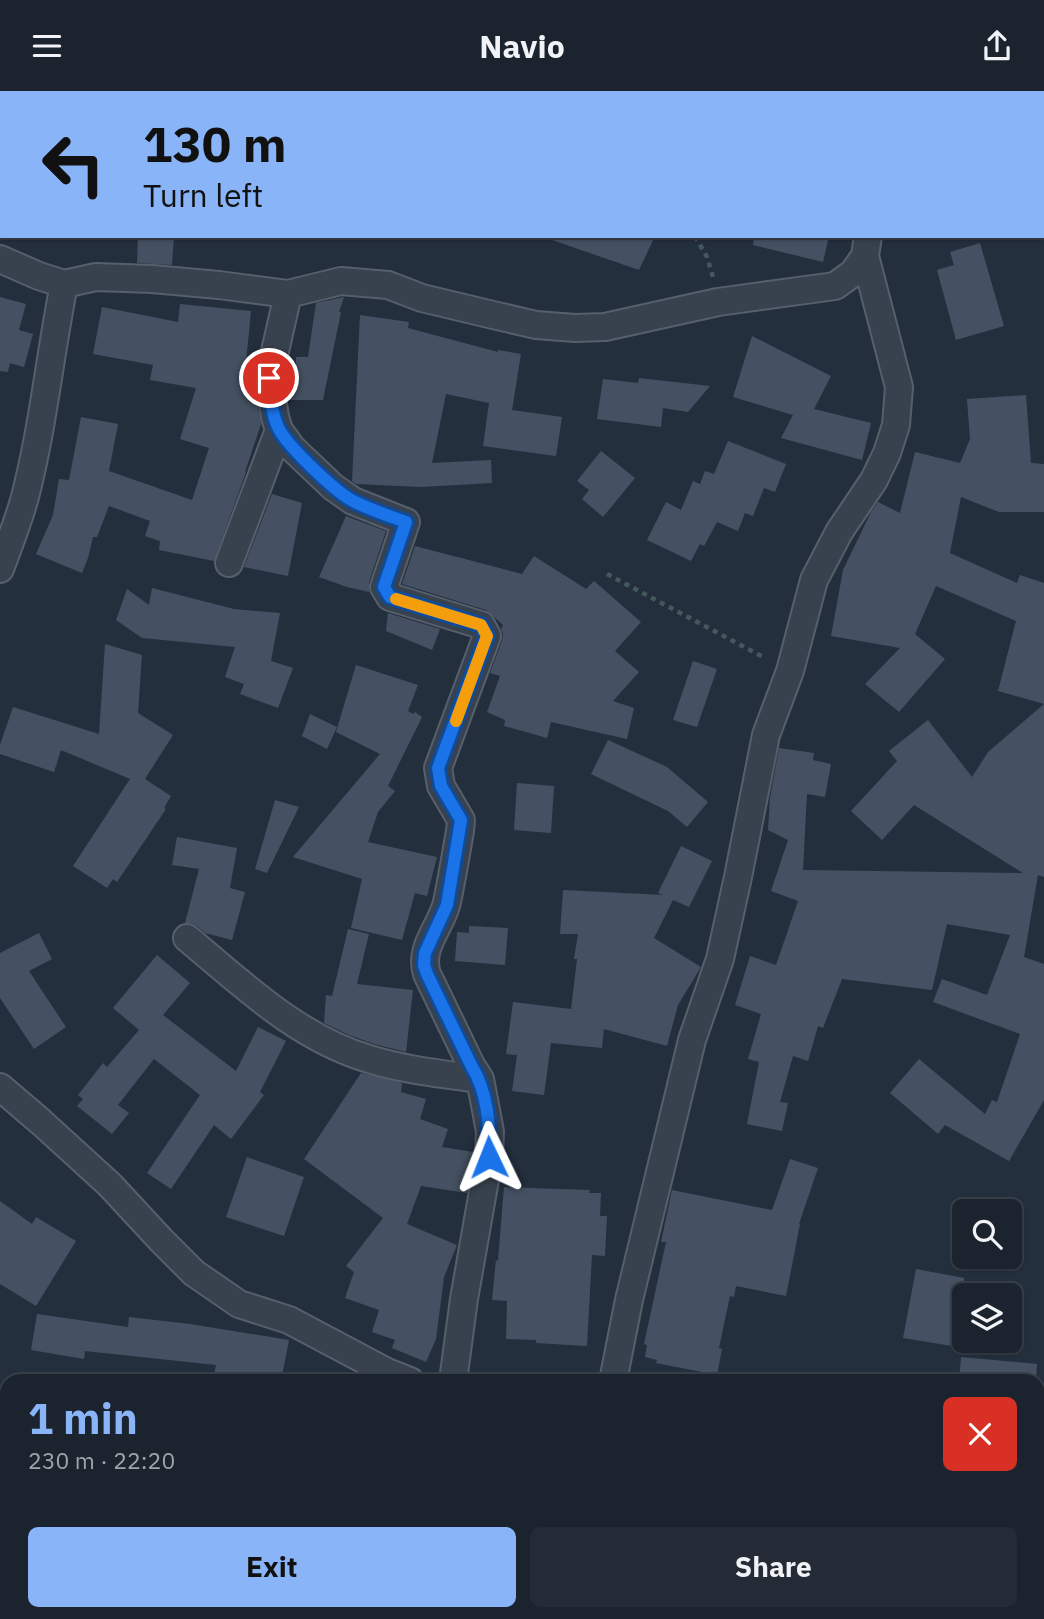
<!DOCTYPE html>
<meta charset="utf-8">
<style>
:root{--surface:#1b232e;--page:#242b36;--text:#f1f3f6;--muted:#a0a4aa;--line:#39404a;--accent:#8ab4f8}
body{margin:0;font-family:"IBM Plex Sans",sans-serif;background:var(--page);color:var(--text);height:100vh;display:flex;flex-direction:column;font-size:26px;white-space:nowrap}
*{box-sizing:border-box;margin:0}
p{font-size:23px;color:var(--muted)}
.icon{flex:none;width:38px;height:38px;fill:none;stroke:currentColor;stroke-width:2;stroke-linecap:round;stroke-linejoin:round}
.map{position:relative;flex:1;overflow:hidden}
.drawer{position:absolute;left:0px;top:1283px;width:1045px;height:247px;display:flex;flex-direction:column;background:var(--surface);border-radius:21px 21px 0 0;box-shadow:0 2px 5px #0004,0 0 0 2px var(--line)}
.drawer>*{flex:none}
.top-card{position:absolute;left:0px;top:0px;width:1045px;height:147px;box-shadow:0 2px 5px #0004,0 0 0 2px var(--line);background:#8ab4f8;color:#111;overflow:hidden}
.controls{position:absolute;left:952px;top:1108px;display:grid;gap:14px}
.controls a{display:grid;place-items:center;width:70px;height:70px;border-radius:10px;background:var(--surface);box-shadow:0 2px 5px #0004,0 0 0 2px var(--line);font-size:35px}
.pin{position:absolute;display:grid;place-items:center;width:60px;height:60px;color:#fff;margin:-30px;border:4px solid #fff;border-radius:50%;box-shadow:0 2px 7px #0007}
.me{position:absolute;width:77px;margin:-38px;rotate:358deg;stroke-linejoin:round;filter:drop-shadow(0 0 5px #0008)}
.turn{display:flex;align-items:center;gap:24px;height:147px;padding:0 28px;font-size:32px}
.turn .icon{width:91px;height:91px;stroke-width:2.5}
.turn b{display:block;font-size:49px;line-height:60px}
.round{display:grid;place-items:center;flex:none;width:74px;height:74px;border-radius:10px;background:var(--page)}
.head{display:flex;align-items:center;justify-content:space-between;height:119px;padding:0 28px}
h1{font-size:42px;font-weight:700;line-height:52px;color:var(--accent)}
.primary-button{display:flex;gap:14px;margin-top:auto;padding:14px 28px}
.primary-button a{flex:1;height:80px;border-radius:10px;background:var(--accent);color:#111;font-size:28px;font-weight:700;line-height:80px;text-align:center}
.primary-button a+a{background:var(--page);color:var(--text)}
header{display:flex;justify-content:space-between;align-items:center;height:91px;padding:0 28px;background:var(--surface);font-size:32px;font-weight:700}
.map>svg:first-child{display:block}
</style>
<header><svg class="icon" aria-label="menu" viewBox="0 0 24 24"><path d="M4 6h16M4 12h16M4 18h16"/></svg>Navio<svg class="icon" aria-label="share" viewBox="0 0 24 24"><path d="M12 15V3M7 8l5-5 5 5M5 13v7h14v-7"/></svg></header>
<div class="map">
<svg width="1044" height="1528" viewBox="0 0 1044 1528">
<rect width="100%" height="100%" fill="#242f3e"/>
<!-- building -->
<path fill="#455162" d="M 138,145 L 174,145 L 172,174 L 137,172 Z
M 552,145 L 655,145 L 639,179 L 552,149 Z
M 754,145 L 829,145 L 823,171 L 753,154 Z
M 980,152 L 1004,235 L 956,249 L 937,179 L 954,174 L 950,161 Z
M 0,206 L 26,213 L 19,239 L 33,243 L 24,276 L 10,272 L 8,281 L 0,280 Z
M 344,206 L 339,221 L 341,221 L 323,309 L 288,309 L 285,288 L 287,278 L 296,280 L 296,266 L 308,266 L 316,212 Z
M 180,213 L 251,220 L 246,272 L 256,273 L 253,289 L 261,333 L 245,381 L 246,381 L 214,470 L 159,459 L 160,450 L 145,445 L 150,430 L 109,415 L 97,446 L 93,446 L 88,467 L 82,482 L 36,463 L 53,424 L 59,388 L 69,389 L 81,326 L 118,333 L 109,380 L 192,409 L 209,357 L 180,348 L 196,297 L 150,289 L 153,274 L 93,263 L 102,216 L 178,231 Z
M 360,224 L 409,231 L 408,237 L 498,261 L 498,259 L 521,263 L 512,319 L 562,326 L 556,365 L 483,355 L 489,312 L 446,303 L 432,372 L 491,369 L 492,392 L 421,396 L 356,393 L 352,390 Z
M 752,245 L 831,285 L 814,318 L 871,332 L 862,369 L 781,347 L 793,324 L 733,306 Z
M 639,287 L 710,295 L 688,321 L 663,317 L 661,336 L 597,328 L 603,288 L 638,292 Z
M 1026,304 L 1031,372 L 1044,373 L 1044,421 L 999,421 L 961,406 L 950,462 L 1017,492 L 1020,484 L 1044,492 L 1044,613 L 998,600 L 1016,530 L 936,495 L 915,543 L 945,568 L 899,621 L 865,593 L 900,557 L 831,545 L 843,479 L 871,421 L 878,411 L 900,422 L 915,361 L 960,372 L 970,348 L 967,308 Z
M 728,350 L 786,373 L 775,401 L 764,397 L 753,425 L 745,422 L 738,440 L 717,431 L 704,455 L 700,453 L 691,470 L 647,449 L 666,411 L 681,419 L 693,390 L 700,393 L 705,380 L 714,383 Z
M 601,360 L 635,387 L 603,426 L 582,408 L 589,399 L 577,390 Z
M 272,403 L 302,412 L 288,485 L 244,476 Z
M 346,425 L 386,440 L 369,491 L 369,501 L 347,496 L 319,486 Z
M 415,455 L 522,483 L 534,465 L 586,498 L 594,490 L 641,531 L 615,560 L 639,581 L 613,610 L 634,617 L 627,648 L 551,631 L 547,647 L 504,635 L 505,629 L 487,621 L 500,585 L 490,582 L 502,550 L 503,543 L 501,538 L 503,534 L 486,519 L 402,493 Z
M 152,497 L 234,518 L 280,522 L 271,570 L 293,577 L 278,617 L 240,603 L 244,593 L 225,586 L 235,556 L 142,547 L 116,529 L 127,498 L 149,514 Z
M 388,522 L 440,538 L 432,559 L 386,540 Z
M 105,553 L 142,564 L 138,622 L 173,644 L 145,688 L 171,705 L 164,717 L 166,718 L 117,791 L 113,788 L 107,797 L 73,775 L 130,688 L 61,659 L 54,681 L 0,663 L 0,654 L 13,616 L 99,643 Z
M 693,570 L 717,578 L 697,636 L 673,629 Z
M 356,574 L 418,594 L 408,620 L 413,623 L 415,621 L 422,626 L 388,695 L 395,700 L 378,721 L 368,751 L 437,766 L 427,805 L 415,802 L 402,849 L 351,837 L 362,788 L 293,766 L 380,663 L 336,641 Z
M 1044,613 L 1044,786 L 1038,784 L 1024,866 L 1044,873 L 1044,1009 L 1009,1070 L 945,1034 L 938,1043 L 890,1002 L 919,968 L 985,1023 L 992,1009 L 997,1011 L 1020,943 L 933,911 L 942,888 L 987,904 L 1010,844 L 947,833 L 932,899 L 842,888 L 823,937 L 818,935 L 808,970 L 793,965 L 780,1011 L 788,1012 L 782,1040 L 747,1033 L 759,971 L 748,968 L 761,923 L 735,914 L 750,865 L 776,874 L 798,810 L 771,800 L 788,749 L 768,739 L 770,707 L 779,657 L 814,662 L 813,669 L 831,673 L 825,706 L 807,703 L 803,779 L 1023,782 L 914,714 L 882,749 L 851,720 L 897,670 L 889,660 L 928,629 L 972,686 L 988,661 Z
M 310,623 L 337,636 L 327,658 L 302,645 Z
M 608,649 L 667,676 L 708,711 L 687,736 L 668,720 L 591,683 Z
M 517,692 L 554,695 L 551,742 L 514,739 Z
M 275,709 L 299,716 L 267,782 L 255,778 Z
M 177,746 L 237,757 L 230,797 L 245,801 L 232,849 L 205,842 L 197,835 L 190,832 L 185,832 L 199,778 L 172,774 Z
M 681,755 L 712,770 L 689,816 L 673,809 L 654,847 L 701,876 L 678,914 L 667,955 L 604,938 L 602,957 L 551,952 L 544,1004 L 512,1000 L 517,964 L 506,963 L 513,911 L 571,918 L 577,868 L 574,868 L 578,843 L 560,843 L 563,799 L 663,804 L 658,802 Z
M 469,835 L 508,837 L 505,874 L 455,870 L 457,841 L 469,842 Z
M 348,838 L 369,843 L 357,893 L 413,899 L 406,961 L 374,953 L 349,944 L 324,932 L 326,904 L 332,905 Z
M 39,842 L 52,868 L 29,880 L 66,936 L 34,958 L 0,907 L 0,862 Z
M 157,864 L 190,892 L 163,924 L 236,980 L 258,936 L 286,950 L 260,1001 L 264,1004 L 231,1048 L 214,1034 L 171,1098 L 147,1082 L 200,1004 L 154,968 L 118,1014 L 129,1022 L 112,1043 L 77,1015 L 83,1008 L 78,1004 L 103,972 L 107,976 L 139,939 L 113,917 Z
M 361,982 L 402,992 L 401,1001 L 426,1008 L 420,1028 L 448,1038 L 442,1056 L 473,1061 L 467,1102 L 421,1095 L 407,1133 L 457,1154 L 444,1186 L 436,1248 L 426,1271 L 392,1257 L 395,1249 L 372,1241 L 379,1219 L 345,1207 L 354,1181 L 346,1175 L 383,1127 L 304,1068 Z
M 247,1066 L 304,1086 L 284,1145 L 226,1126 Z
M 790,1068 L 818,1077 L 799,1133 L 800,1133 L 786,1205 L 736,1195 L 734,1206 L 730,1205 L 719,1257 L 722,1258 L 717,1284 L 656,1272 L 657,1269 L 645,1266 L 647,1254 L 644,1253 L 666,1151 L 661,1151 L 672,1099 L 772,1119 Z
M 504,1096 L 590,1099 L 589,1102 L 601,1102 L 600,1125 L 607,1125 L 605,1165 L 592,1164 L 587,1255 L 536,1252 L 536,1249 L 506,1248 L 507,1210 L 492,1209 L 496,1169 L 498,1170 Z
M 0,1110 L 32,1133 L 36,1126 L 76,1150 L 36,1215 L 0,1193 Z
M 916,1178 L 964,1187 L 964,1257 L 903,1247 Z
M 37,1223 L 128,1236 L 129,1226 L 190,1233 L 289,1249 L 281,1290 L 250,1290 L 214,1284 L 216,1274 L 85,1260 L 84,1268 L 31,1259 Z
M 961,1266 L 1037,1273 L 1036,1290 L 959,1290 Z"/>
<g fill="none" stroke-linecap="round" stroke-linejoin="round">
<defs>
<path id="lane" d="M 435,1528 L 436,1522"/>
<path id="street" d="M 896,2 L 897,0
M 1043,60 L 1044,60
M 0,168 L 39,185 L 64,193 L 96,186 L 152,188 L 219,194 L 288,203 L 341,190 L 388,194 L 422,207 L 493,224 L 536,234 L 575,237 L 605,236 L 718,211 L 835,195 L 853,182 L 865,165
M 288,203 L 269,287 L 275,326 L 279,339 L 292,357 L 333,396 L 353,410 L 406,431 L 384,496 L 390,506 L 481,534 L 487,545 L 438,677 L 441,695 L 461,729 L 460,740 C 456,763 452,787 447,811 C 442,835 418,856 427,883 L 471,974 L 480,988 L 486,1019 L 490,1041 L 489,1066 L 464,1208 L 453,1290
M 229,472 L 279,339
M 0,478 C 9,454 18,431 25,406 C 43,336 50,264 64,193
M 187,847 C 242,893 298,947 369,968 C 404,979 443,983 480,988
M 0,996 L 41,1031 L 110,1094 L 161,1149 L 194,1182 L 239,1213 L 289,1229 L 387,1281 L 410,1290
M 613,1290 L 629,1209 L 692,949 L 720,868 L 738,786 L 766,644 L 790,580 L 814,489 L 839,441 L 874,389 L 887,362 L 896,334 L 899,296 L 865,165 L 868,145
M 1038,1340 L 1044,1341"/>
</defs>
<!-- lane casing -->
<use href="#lane" stroke="#565f6c" stroke-width="18"/>
<!-- street casing -->
<use href="#street" stroke="#565f6c" stroke-width="30"/>
<!-- path -->
<path stroke="#44595c" stroke-width="4.5" stroke-dasharray="5 5" stroke-linecap="butt" d="M 695,145 L 707,166 L 713,186
M 607,483 L 765,567"/>
<!-- lane -->
<use href="#lane" stroke="#38414e" stroke-width="14"/>
<!-- street -->
<use href="#street" stroke="#38414e" stroke-width="26"/>
</g>
<g fill="none" stroke-linecap="round" stroke-linejoin="round">
<defs>
<path id="route" d="M 269,287 C 271,303 271,325 280,340 C 291,358 336,402 355,411 C 371,419 389,425 406,431 L 384,496 L 390,506 L 481,534 L 487,545 L 438,677 L 441,695 L 461,729 L 447,814 L 425,862 L 424,874 L 427,883 L 471,974 C 488,1001 490,1035 489,1066"/>
</defs>
<!-- route casing -->
<use href="#route" stroke="#114b97" stroke-width="18"/>
<!-- route -->
<use href="#route" stroke="#1a73e8" stroke-width="12"/>
<!-- slow -->
<path stroke="#f59e0b" stroke-width="12" d="M 396,508 L 481,534 L 487,545 L 456,630"/>
</g>
</svg>
<div class="controls">
<a><svg class="icon" aria-label="search" viewBox="0 0 24 24"><circle cx="10" cy="10" r="6"/><path d="M15 15l6 6"/></svg></a>
<a><svg class="icon" aria-label="layers" viewBox="0 0 24 24"><path d="M12 4l9 5-9 5-9-5zM3 14l9 5 9-5"/></svg></a>
</div>
<div class="pin" style="left:269px;top:287px;background:#d93025"><svg class="icon" aria-label="arrive" viewBox="0 0 24 24"><path d="M6 21V4h12l-3 4 3 4H6"/></svg></div>
<svg class="me" style="left:489px;top:1066px" viewBox="-20 -20 40 40"><path d="M0-17L14 15 0 8-14 15z" fill="#1a73e8" stroke="#fff" stroke-width="4"/></svg>
<div class="top-card">
<div class="turn"><svg class="icon" aria-label="left" viewBox="0 0 24 24"><path d="M17 20v-9H6M10 6l-5 5 5 5"/></svg><div><b>130 m</b>Turn left</div></div>
</div>
<section class="drawer">
<div class="head"><div><h1>1 min</h1><p>230 m · 22:20</p></div><a class="round" style="background:#d93025;color:#fff"><svg class="icon" aria-label="close" viewBox="0 0 24 24"><path d="M6 6l12 12M18 6L6 18"/></svg></a></div>
<div class="primary-button"><a>Exit</a><a>Share</a></div>
</section>
</div>
